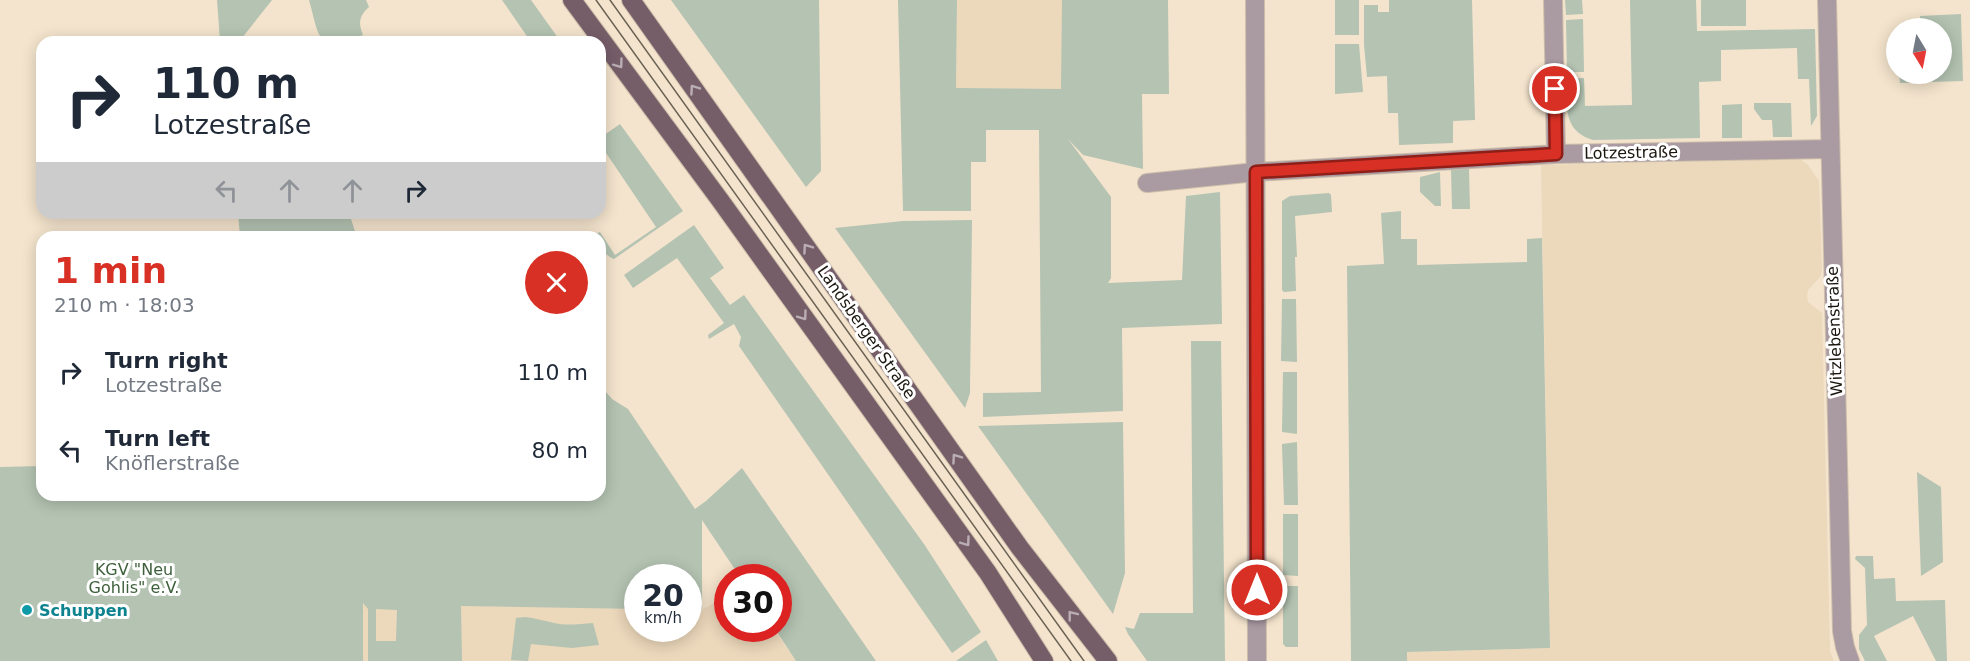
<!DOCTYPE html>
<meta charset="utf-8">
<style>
:root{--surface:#fff;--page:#f6f6f7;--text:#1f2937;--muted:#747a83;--accent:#d93025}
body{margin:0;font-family:"DejaVu Sans",sans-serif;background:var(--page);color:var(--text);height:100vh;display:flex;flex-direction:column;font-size:22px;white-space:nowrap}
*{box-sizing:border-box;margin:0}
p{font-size:20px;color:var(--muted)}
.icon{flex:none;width:33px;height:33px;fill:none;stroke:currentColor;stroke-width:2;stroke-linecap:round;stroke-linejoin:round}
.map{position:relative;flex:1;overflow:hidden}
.drawer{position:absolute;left:36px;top:231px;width:570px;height:270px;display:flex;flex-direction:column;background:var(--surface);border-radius:18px;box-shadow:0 3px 15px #0003}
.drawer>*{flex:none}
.guide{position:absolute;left:36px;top:36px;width:570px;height:183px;border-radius:18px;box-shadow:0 3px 15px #0003;background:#fff;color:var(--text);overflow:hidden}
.needle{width:39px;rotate:170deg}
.controls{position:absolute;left:1886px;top:18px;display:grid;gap:12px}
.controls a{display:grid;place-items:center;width:66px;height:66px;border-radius:50%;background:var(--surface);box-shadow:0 3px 15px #0003;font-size:30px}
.speed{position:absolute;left:624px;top:564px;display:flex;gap:12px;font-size:30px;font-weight:700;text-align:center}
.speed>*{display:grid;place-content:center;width:78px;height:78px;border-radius:50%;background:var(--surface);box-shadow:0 3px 15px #0003;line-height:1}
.speed small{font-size:15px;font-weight:400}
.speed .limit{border:9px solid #d22;background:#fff;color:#111}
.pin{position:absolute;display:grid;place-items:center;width:51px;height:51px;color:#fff;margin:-26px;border:3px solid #fff;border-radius:50%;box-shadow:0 2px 6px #0007}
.me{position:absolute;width:66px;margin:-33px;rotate:0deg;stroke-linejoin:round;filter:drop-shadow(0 0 4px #0008)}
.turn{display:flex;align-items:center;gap:21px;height:126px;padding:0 18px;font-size:27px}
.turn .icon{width:78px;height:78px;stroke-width:2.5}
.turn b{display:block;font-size:42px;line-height:51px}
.lanes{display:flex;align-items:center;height:57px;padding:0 18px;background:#0003;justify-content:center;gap:30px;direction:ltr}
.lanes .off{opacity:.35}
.round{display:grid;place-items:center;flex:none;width:63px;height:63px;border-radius:32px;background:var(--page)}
.head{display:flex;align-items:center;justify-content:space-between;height:102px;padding:0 18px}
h1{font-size:36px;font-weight:800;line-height:45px;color:var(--accent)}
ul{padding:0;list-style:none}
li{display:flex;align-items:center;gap:18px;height:78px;padding:0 18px}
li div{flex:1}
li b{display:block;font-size:22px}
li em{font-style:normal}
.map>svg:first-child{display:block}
</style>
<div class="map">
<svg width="1970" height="661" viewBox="0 0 1970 661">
<rect width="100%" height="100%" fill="#f4e4cd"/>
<!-- built -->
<path fill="#ecd8bb" d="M 957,0 L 1062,0 L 1062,89 L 956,88 Z
M 1800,159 L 1808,165 L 1819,181 L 1822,270 L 1820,277 L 1808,290 L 1807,296 L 1808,302 L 1822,313 L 1830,651 L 1834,661 L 1407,661 L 1406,652 L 1550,648 L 1541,165 Z
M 727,595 L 728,628 L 774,629 L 796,661 L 363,661 L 363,603 L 637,609 L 638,628 L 688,628 L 689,610 L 702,610 Z"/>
<!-- green -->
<path fill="#b4c3b2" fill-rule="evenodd" d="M 217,0 L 272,0 L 242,38 L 226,42 L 205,42 L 220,41 Z
M 309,0 L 366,0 L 369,7 C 359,16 358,23 363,35 C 316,54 320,39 309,0 Z
M 502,0 L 531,0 L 561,42 L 531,42 Z
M 671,0 L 819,0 L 821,171 L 806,187 Z
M 898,0 L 957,0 L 956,88 L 1061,89 L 1062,0 L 1168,0 L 1169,94 L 1142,94 L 1143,169 L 1083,155 L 1068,139 L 1111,197 L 1111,278 L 1108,283 L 1182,280 L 1186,196 L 1220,192 L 1222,324 L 1122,328 L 1123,411 L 983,417 L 983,393 L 1041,392 L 1039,130 L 986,130 L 986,162 L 971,162 L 971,211 L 903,211 Z
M 1335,0 L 1359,0 L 1359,35 L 1335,35 Z
M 1389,0 L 1472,0 L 1475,120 L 1453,121 L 1453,143 L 1399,145 L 1398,113 L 1388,113 L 1387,76 L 1367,77 L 1364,45 L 1364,5 L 1378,5 L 1378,12 L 1389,12 Z
M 1565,0 L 1582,0 L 1583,14 L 1566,15 Z
M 1630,0 L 1696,0 L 1697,31 L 1815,29 L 1817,116 L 1811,126 L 1809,79 L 1798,79 L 1797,48 L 1721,50 L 1721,81 L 1699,82 L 1700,138 L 1593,140 C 1562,130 1567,106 1567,78 L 1584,78 L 1585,106 L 1632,105 Z
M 1701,0 L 1746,0 L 1746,26 L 1701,26 Z
M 1961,14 L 1963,81 L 1900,83 L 1899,74 L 1941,74 L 1941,28 L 1920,28 L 1920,16 Z
M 1583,19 L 1584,72 L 1567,72 L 1566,20 Z
M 1335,44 L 1359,44 L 1363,92 L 1335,94 Z
M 1754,103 L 1791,103 L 1792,137 L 1773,137 L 1772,120 L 1762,120 L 1754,109 Z
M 1742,104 L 1742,138 L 1722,138 L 1722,105 Z
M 620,124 L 683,211 L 614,259 C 604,255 600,247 600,237 L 594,237 L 593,235 L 600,232 L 615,255 L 656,227 L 600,144 L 600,138 Z
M 1451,169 L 1469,169 L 1470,209 L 1452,209 Z
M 1440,172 L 1441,206 L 1435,206 L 1420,192 L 1420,177 Z
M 1329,193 L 1331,195 L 1332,212 L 1295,216 L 1297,257 L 1295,257 L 1296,291 L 1284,292 L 1282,290 L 1282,201 L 1290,196 Z
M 1401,211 L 1401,239 L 1417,239 L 1417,265 L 1527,262 L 1527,239 L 1542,238 L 1550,648 L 1407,652 L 1407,661 L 1351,661 L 1347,266 L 1384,264 L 1381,213 Z
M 238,213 L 349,213 L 357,237 L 240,237 Z
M 972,220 L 970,393 L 965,408 L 835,228 L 903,221 Z
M 694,225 L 724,268 L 710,278 L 730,305 L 744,295 L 924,544 L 981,632 L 952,653 L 739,346 L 741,337 L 734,324 L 709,339 L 708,335 L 724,323 L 677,258 L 633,288 L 624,275 Z
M 1282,299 L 1296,299 L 1297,362 L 1281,361 Z
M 1191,341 L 1221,341 L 1225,661 L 1147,661 L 1128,634 L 1125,627 L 1134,629 L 1140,613 L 1193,613 Z
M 1283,372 L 1297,372 L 1297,434 L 1282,432 Z
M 600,385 L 612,399 L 628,409 L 695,509 L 706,501 L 742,468 L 876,661 L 796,661 L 775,629 L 778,628 L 778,578 L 740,577 L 702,520 L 702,610 L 689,610 L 688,578 L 638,578 L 637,609 L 461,606 L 462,661 L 368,661 L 368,609 L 363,603 L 363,661 L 0,661 L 0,467 L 42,466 L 42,495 L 600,495 ZM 376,609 L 397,610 L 396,641 L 376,641 Z
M 1123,422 L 1125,573 L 1113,614 L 978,426 Z
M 1297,442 L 1298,505 L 1284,505 L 1282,444 Z
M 1917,472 L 1941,487 L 1943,562 L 1921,576 Z
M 1283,514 L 1298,514 L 1298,576 L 1283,575 Z
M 1856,556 L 1873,556 L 1874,579 L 1895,578 L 1896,601 L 1945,600 L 1947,661 L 1936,661 L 1913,616 L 1874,636 L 1887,661 L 1865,661 L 1859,649 L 1859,635 L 1867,625 L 1865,568 L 1855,559 Z
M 1283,586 L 1298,586 L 1298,647 L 1286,647 L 1283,644 Z
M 525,617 C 535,618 544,621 554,623 C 567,626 580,624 593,623 L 599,645 L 572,648 L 531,644 L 528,661 L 511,660 L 516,618 Z
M 986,640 L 998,661 L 956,661 Z"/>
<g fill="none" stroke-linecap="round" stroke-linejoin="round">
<defs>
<path id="minor" d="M 1255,0 L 1257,661
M 1553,0 L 1556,154
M 1827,0 L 1842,631 L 1845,647 L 1850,661
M 1147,183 L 1256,172 L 1556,154 L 1829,149"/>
<path id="major" d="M 572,0 L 720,200 L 988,573 L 1044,661
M 631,0 L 1020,548 L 1108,661"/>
</defs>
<!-- minor casing -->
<use href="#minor" stroke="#cdbfab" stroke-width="20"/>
<!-- major casing -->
<use href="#major" stroke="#cdbfab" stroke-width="20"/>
<!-- minor -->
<use href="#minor" stroke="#aa9ba2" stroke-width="18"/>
<!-- major -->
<use href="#major" stroke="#765e69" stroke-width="18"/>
<!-- tram -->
<path stroke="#6b6254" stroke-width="1.5" d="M 596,0 L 1071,661
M 610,0 L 1084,661"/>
</g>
<!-- one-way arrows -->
<defs><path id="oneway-chevron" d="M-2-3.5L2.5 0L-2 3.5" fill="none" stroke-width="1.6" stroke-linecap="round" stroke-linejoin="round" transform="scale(1.5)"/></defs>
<g stroke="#baaeb4">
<use href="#oneway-chevron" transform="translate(619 64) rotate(54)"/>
<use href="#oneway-chevron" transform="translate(694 89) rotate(-125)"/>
<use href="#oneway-chevron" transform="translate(807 248) rotate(-125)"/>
<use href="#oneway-chevron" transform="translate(803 316) rotate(54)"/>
<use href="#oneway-chevron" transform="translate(956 458) rotate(-125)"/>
<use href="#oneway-chevron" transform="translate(966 542) rotate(54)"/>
<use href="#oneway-chevron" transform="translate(1072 615) rotate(-128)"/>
</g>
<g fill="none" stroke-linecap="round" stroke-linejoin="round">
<defs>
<path id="route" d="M 1257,590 L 1256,172 L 1556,154 L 1555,89"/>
</defs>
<!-- route casing -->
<use href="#route" stroke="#8d1f18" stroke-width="15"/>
<!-- route -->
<use href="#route" stroke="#d93025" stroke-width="10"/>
</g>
<!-- markers -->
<circle fill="#0f9aa8" stroke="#fff" stroke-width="2" cx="27" cy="610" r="6"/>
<g text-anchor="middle" stroke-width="6" stroke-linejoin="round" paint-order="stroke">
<!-- street labels -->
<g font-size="16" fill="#1b160e" stroke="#fff">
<text transform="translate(1631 152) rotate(-1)" y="6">Lotzestraße</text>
<text transform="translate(1834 331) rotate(-92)" y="6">Witzlebenstraße</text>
<text transform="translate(867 332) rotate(55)" y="6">Landsberger Straße</text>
</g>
<!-- park labels -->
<g font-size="16" fill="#3e613c" stroke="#fff">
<text x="134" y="575">KGV "Neu<tspan x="134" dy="18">Gohlis" e.V.</tspan></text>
</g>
<!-- culture labels -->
<g font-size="16" font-weight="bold" fill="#0d838f" stroke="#fff" text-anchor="start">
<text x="39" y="616">Schuppen</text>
</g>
</g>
</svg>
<div class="controls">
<a><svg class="needle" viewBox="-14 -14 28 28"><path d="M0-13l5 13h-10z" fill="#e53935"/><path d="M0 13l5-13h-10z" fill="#747a83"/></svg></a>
</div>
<div class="speed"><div>20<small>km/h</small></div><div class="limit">30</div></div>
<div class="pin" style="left:1555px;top:89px;background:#d93025"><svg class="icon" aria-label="arrive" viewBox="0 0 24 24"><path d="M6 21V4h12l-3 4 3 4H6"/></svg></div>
<svg class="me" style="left:1257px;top:590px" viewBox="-20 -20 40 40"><circle r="17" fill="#d93025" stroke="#fff" stroke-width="3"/><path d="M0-11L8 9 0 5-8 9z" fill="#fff"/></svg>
<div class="guide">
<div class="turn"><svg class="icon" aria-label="right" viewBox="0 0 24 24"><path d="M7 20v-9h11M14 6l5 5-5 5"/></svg><div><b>110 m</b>Lotzestraße</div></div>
<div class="lanes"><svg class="icon off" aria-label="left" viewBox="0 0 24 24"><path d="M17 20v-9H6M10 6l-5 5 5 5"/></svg><svg class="icon off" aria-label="ahead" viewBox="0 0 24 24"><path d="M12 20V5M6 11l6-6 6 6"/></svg><svg class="icon off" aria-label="ahead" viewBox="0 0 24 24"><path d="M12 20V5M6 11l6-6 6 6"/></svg><svg class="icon" aria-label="right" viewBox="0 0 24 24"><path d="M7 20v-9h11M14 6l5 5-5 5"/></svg></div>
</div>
<section class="drawer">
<div class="head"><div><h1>1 min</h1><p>210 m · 18:03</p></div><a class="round" style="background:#d93025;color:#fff"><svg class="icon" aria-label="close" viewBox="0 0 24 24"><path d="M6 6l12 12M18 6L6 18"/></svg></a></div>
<ul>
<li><svg class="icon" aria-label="right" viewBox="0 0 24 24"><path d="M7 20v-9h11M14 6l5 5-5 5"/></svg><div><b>Turn right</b><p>Lotzestraße</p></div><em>110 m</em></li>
<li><svg class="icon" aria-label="left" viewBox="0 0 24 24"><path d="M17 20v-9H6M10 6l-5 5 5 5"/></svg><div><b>Turn left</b><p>Knöflerstraße</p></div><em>80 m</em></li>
</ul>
</section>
</div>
